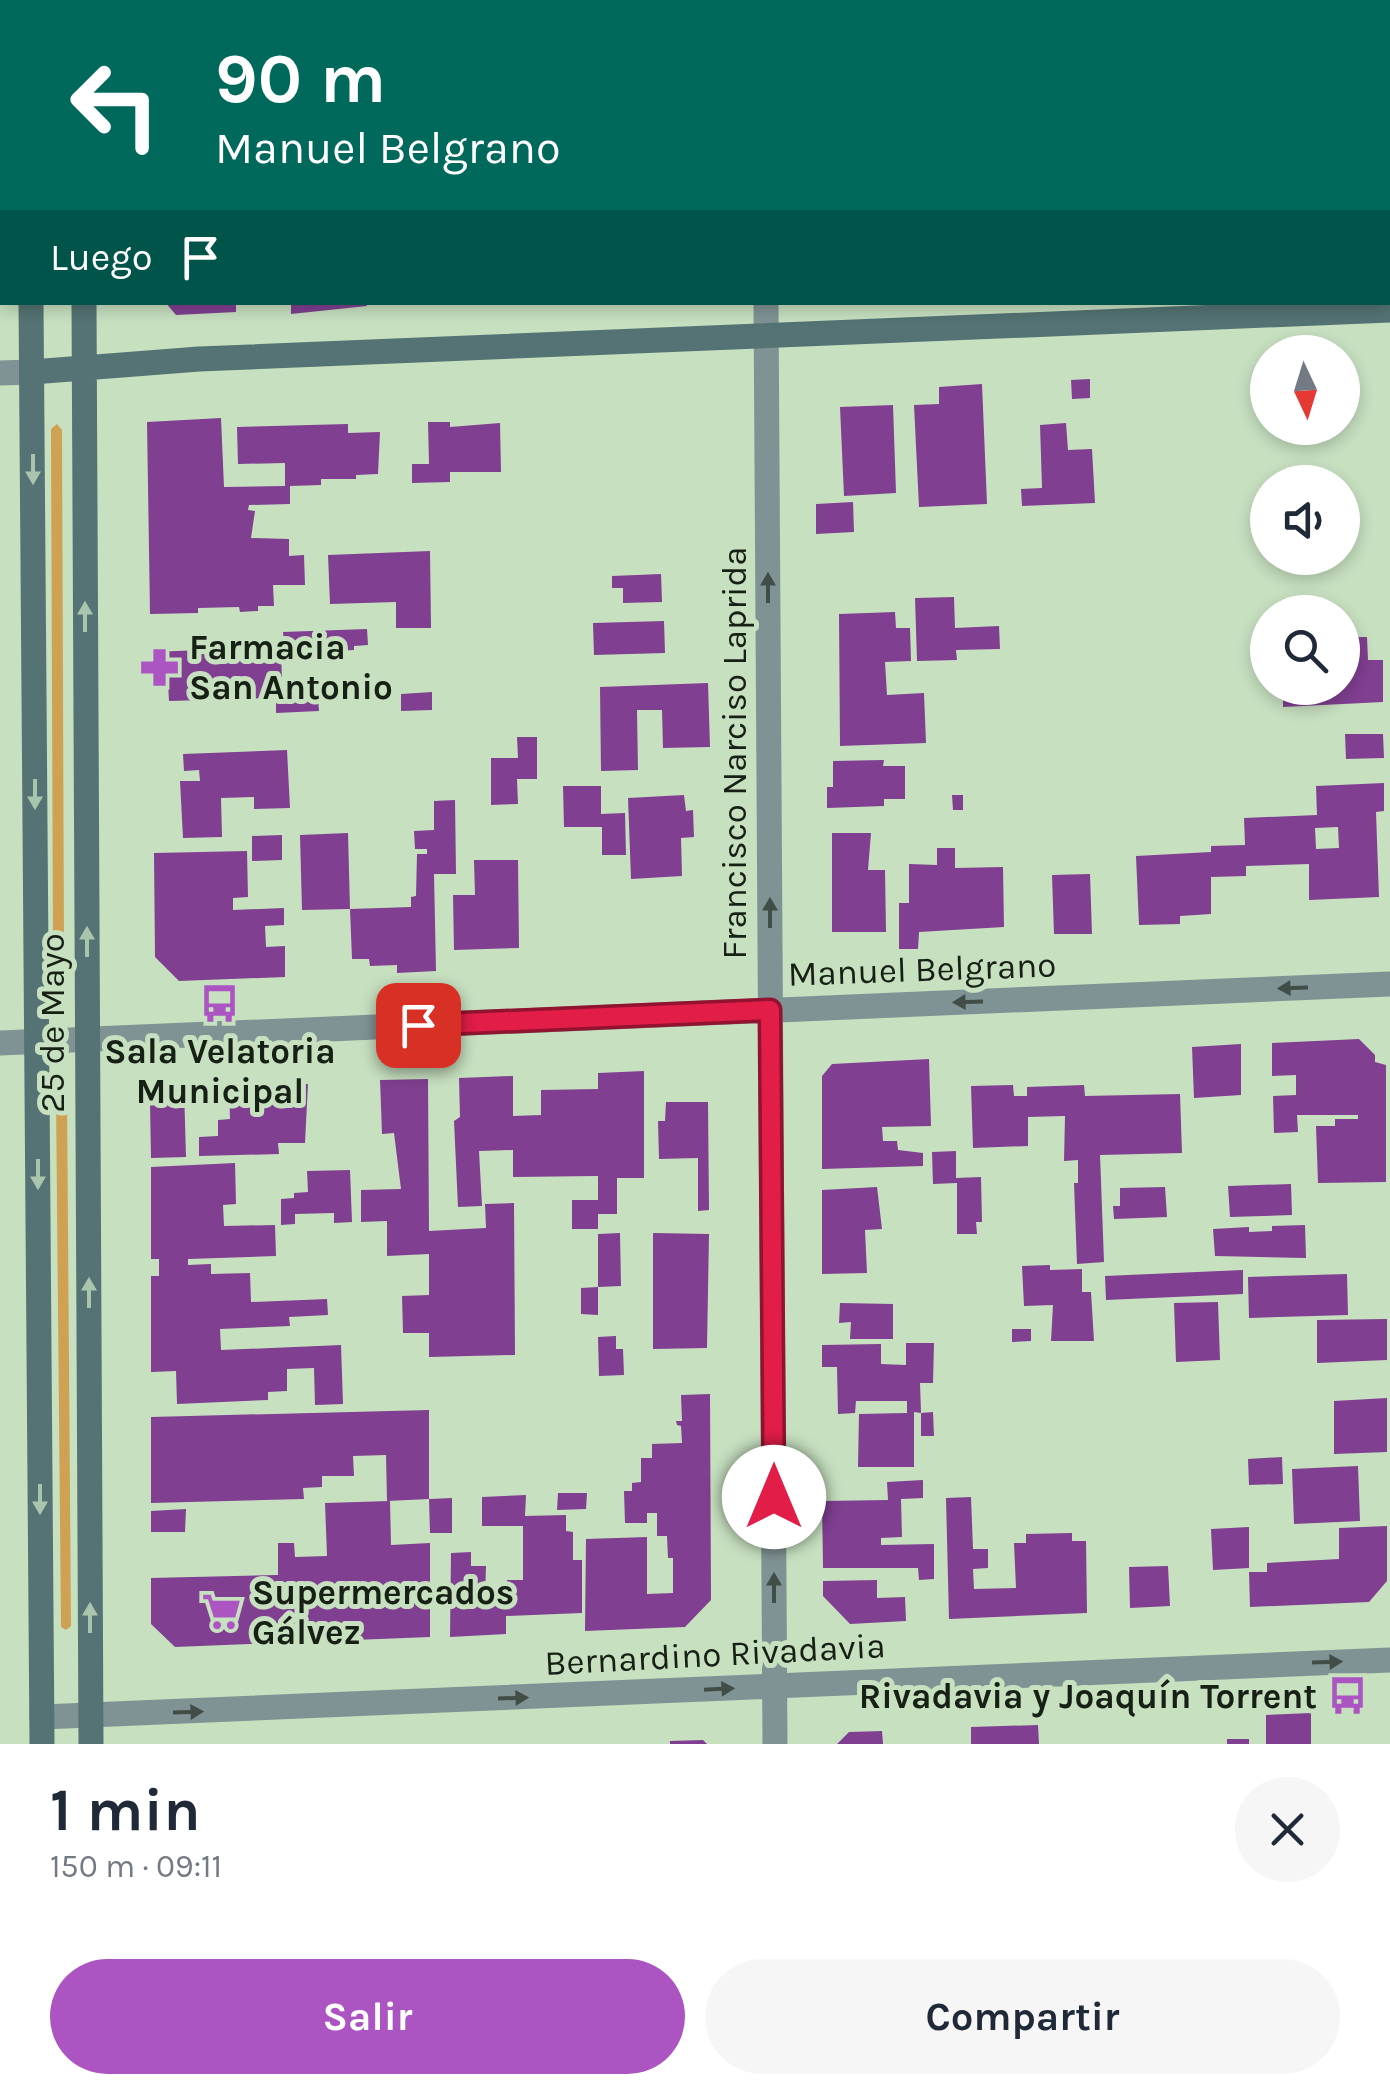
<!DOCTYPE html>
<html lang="es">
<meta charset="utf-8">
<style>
:root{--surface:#fff;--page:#f6f6f7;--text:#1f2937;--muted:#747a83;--accent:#ab54c2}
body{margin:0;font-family:Karla,sans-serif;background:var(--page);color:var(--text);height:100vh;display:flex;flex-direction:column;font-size:38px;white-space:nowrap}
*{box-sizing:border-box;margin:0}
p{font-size:32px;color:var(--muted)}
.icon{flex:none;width:55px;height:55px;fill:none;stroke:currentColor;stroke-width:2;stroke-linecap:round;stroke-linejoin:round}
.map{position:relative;height:1744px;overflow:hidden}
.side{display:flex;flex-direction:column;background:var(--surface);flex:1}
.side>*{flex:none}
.hud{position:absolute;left:0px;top:0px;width:1390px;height:305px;box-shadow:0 5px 15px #0003;background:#00695c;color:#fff;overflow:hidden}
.needle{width:65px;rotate:176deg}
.tools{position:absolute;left:1250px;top:335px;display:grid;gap:20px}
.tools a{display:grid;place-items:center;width:110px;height:110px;border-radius:50%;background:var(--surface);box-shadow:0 5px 15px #0003;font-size:50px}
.pin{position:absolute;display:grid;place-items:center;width:85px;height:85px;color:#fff;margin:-42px;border-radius:20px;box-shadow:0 5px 15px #0006}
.me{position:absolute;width:110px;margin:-55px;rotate:0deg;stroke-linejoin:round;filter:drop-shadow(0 0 8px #0008)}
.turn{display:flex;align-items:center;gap:35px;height:210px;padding:0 50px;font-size:45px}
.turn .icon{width:130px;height:130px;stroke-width:2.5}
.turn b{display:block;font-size:70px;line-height:85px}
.then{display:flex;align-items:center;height:95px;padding:0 50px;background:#0003;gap:20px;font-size:38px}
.round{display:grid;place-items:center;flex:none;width:105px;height:105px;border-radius:52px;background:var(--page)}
.head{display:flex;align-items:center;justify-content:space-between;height:170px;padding:0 50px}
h1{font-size:60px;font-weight:700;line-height:75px}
.button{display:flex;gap:20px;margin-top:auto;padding:20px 50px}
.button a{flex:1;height:115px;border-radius:60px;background:var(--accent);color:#fff;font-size:40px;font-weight:700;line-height:115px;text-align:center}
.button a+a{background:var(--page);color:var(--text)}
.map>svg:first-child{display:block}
</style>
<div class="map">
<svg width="1390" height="1744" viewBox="0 0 1390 1744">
<rect width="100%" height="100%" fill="#c7e0c0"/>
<!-- green -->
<path fill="#cfa153" d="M 57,424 L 62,430 L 64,948 L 59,952 L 53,948 L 51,429 Z
M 62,1092 L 67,1098 L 71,1626 L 66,1630 L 61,1627 L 56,1097 Z"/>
<!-- building -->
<path fill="#803f91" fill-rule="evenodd" d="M 165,302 L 236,302 L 236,312 L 176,315 Z
M 291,302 L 367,302 L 367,306 L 291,314 Z
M 1090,379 L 1090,398 L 1072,399 L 1071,380 Z
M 982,384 L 987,504 L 919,507 L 914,405 L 939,404 L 939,387 Z
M 893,405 L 896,493 L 844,496 L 840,407 Z
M 221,418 L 224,487 L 285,486 L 285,463 L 238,464 L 237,427 L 348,424 L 348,433 L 380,432 L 378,474 L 356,475 L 356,479 L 321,479 L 321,485 L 290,486 L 290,504 L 249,505 L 248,510 L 255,511 L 251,538 L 289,539 L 289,556 L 304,555 L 305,585 L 273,585 L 274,606 L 258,606 L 258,611 L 240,612 L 239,607 L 198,608 L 198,613 L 150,614 L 147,422 Z
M 428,422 L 450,422 L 450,427 L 500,423 L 501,472 L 450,472 L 450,482 L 412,483 L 412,464 L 429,464 Z
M 1066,423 L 1068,450 L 1092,449 L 1095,503 L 1022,506 L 1021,489 L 1042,488 L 1040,425 Z
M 853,502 L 854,532 L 816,534 L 816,504 Z
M 430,551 L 431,628 L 396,628 L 396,602 L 330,604 L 328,555 Z
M 661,574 L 662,602 L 623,603 L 623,588 L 612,588 L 612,576 Z
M 954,597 L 955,628 L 999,626 L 1000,649 L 956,650 L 957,660 L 917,661 L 915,598 Z
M 895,612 L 896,628 L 910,628 L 911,661 L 885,662 L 887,695 L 924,693 L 926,743 L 840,746 L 839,614 Z
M 664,621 L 665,653 L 594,655 L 593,623 Z
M 367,629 L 368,645 L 354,646 L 354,650 L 285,653 L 283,632 Z
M 1342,637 L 1367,637 L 1368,660 L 1383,660 L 1383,702 L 1283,707 L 1283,691 L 1342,688 Z
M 281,647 L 282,683 L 305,682 L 306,697 L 318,697 L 319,711 L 276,713 L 276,698 L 169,701 L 168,683 L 151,683 L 151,652 Z
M 708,683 L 710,747 L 663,748 L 662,710 L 637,710 L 638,770 L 601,771 L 600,687 Z
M 432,692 L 432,710 L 401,711 L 401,694 Z
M 1345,734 L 1383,734 L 1384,758 L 1346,759 Z
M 517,737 L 537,737 L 537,779 L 517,779 L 518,804 L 491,805 L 491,758 L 518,758 Z
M 287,750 L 290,808 L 254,809 L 254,797 L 221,798 L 222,837 L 183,838 L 180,781 L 200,781 L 199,770 L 184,771 L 183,754 Z
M 884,760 L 883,766 L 905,766 L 905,799 L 884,799 L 884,806 L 827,808 L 827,787 L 833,787 L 833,761 Z
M 1384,783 L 1384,811 L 1376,812 L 1379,897 L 1309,900 L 1309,864 L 1246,866 L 1246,876 L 1211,877 L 1211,914 L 1180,916 L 1180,924 L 1139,925 L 1136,856 L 1211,852 L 1211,846 L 1245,845 L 1244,818 L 1317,815 L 1316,786 ZM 1338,827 L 1339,848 L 1316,849 L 1315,828 Z
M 563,786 L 601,786 L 601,814 L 625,813 L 626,855 L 602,855 L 602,827 L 564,827 Z
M 684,795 L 686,811 L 693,810 L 694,837 L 681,838 L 682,876 L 631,879 L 628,798 Z
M 952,795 L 963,795 L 963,810 L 953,810 Z
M 455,800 L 456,874 L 434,874 L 436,971 L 397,973 L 397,965 L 370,966 L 369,959 L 352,959 L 350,909 L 411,907 L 411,897 L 416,896 L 417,854 L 427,854 L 427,849 L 415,849 L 414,831 L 434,830 L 434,801 Z
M 348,833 L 350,909 L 302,910 L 300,835 Z
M 832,833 L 871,833 L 868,870 L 885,870 L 886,932 L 832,932 Z
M 282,835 L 282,860 L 252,861 L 252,836 Z
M 937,848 L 955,848 L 955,868 L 1003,867 L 1004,927 L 919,932 L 918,949 L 899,949 L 899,903 L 909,903 L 909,864 L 937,865 Z
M 247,851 L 248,897 L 233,898 L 233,910 L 284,908 L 284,925 L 265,926 L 266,947 L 285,946 L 285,977 L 179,981 L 155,957 L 154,853 Z
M 474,860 L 518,860 L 519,948 L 454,950 L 453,895 L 475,895 Z
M 1090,874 L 1092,934 L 1054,934 L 1052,875 Z
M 1359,1039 L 1375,1055 L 1375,1062 L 1386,1065 L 1386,1182 L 1318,1183 L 1316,1126 L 1335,1126 L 1335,1119 L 1358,1119 L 1358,1115 L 1297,1115 L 1298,1132 L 1274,1133 L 1273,1096 L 1296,1095 L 1296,1075 L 1272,1076 L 1272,1043 Z
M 1241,1044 L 1241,1095 L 1194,1098 L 1192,1047 Z
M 929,1059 L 931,1126 L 882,1127 L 883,1141 L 897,1141 L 898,1150 L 923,1153 L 923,1166 L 822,1169 L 822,1076 L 832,1064 Z
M 644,1071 L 644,1178 L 617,1178 L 617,1214 L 598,1214 L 598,1229 L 572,1229 L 572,1200 L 598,1200 L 598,1176 L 513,1177 L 513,1150 L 479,1151 L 482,1206 L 458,1207 L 454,1121 L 460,1117 L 459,1078 L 513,1076 L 513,1116 L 541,1115 L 541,1090 L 598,1089 L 598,1073 Z
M 428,1079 L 429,1231 L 486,1228 L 485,1204 L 514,1203 L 515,1355 L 429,1357 L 429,1333 L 403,1333 L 402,1296 L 429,1295 L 429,1254 L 387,1256 L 387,1221 L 361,1222 L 361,1190 L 401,1189 L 394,1133 L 382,1134 L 380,1080 Z
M 308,1084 L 305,1143 L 278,1143 L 279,1154 L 199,1156 L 199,1137 L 218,1136 L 218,1120 L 230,1119 L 229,1086 Z
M 1013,1085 L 1014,1096 L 1027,1096 L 1027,1087 L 1084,1085 L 1085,1096 L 1180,1094 L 1182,1153 L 1100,1155 L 1104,1262 L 1077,1264 L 1074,1183 L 1078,1183 L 1078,1160 L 1064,1161 L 1065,1116 L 1028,1117 L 1028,1146 L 973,1148 L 971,1086 Z
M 184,1088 L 186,1157 L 151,1158 L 150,1103 L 164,1089 Z
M 666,1102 L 708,1102 L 709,1210 L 698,1211 L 698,1158 L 659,1159 L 658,1121 L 665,1121 Z
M 956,1151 L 956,1178 L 981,1177 L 982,1222 L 976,1222 L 977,1234 L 957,1234 L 957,1183 L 933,1184 L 932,1152 Z
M 235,1163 L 236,1204 L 223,1205 L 224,1226 L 275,1225 L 276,1256 L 188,1259 L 188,1265 L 211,1264 L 211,1274 L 250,1273 L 251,1302 L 327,1299 L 328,1315 L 289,1317 L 290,1326 L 220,1329 L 221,1350 L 341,1345 L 343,1404 L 315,1405 L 314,1368 L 287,1369 L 287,1391 L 268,1392 L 268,1400 L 177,1404 L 176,1371 L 151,1372 L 151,1276 L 159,1276 L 159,1259 L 151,1259 L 151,1167 Z
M 350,1170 L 352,1222 L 334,1223 L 334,1213 L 295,1214 L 295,1224 L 281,1225 L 281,1199 L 294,1198 L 294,1193 L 308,1192 L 307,1171 Z
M 1291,1184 L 1292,1215 L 1230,1217 L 1228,1186 Z
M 877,1187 L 882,1229 L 865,1230 L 867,1273 L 822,1274 L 822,1190 Z
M 1165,1187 L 1167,1217 L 1114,1219 L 1113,1206 L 1120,1206 L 1120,1188 Z
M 1305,1225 L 1306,1258 L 1215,1256 L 1213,1229 L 1249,1227 L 1249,1232 L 1272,1231 L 1272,1226 Z
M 620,1233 L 621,1286 L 598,1287 L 598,1315 L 581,1314 L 581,1288 L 598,1287 L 598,1234 Z
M 653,1233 L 709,1234 L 707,1348 L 653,1349 Z
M 1050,1265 L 1050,1270 L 1082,1269 L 1082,1292 L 1091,1292 L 1094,1341 L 1051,1341 L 1053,1305 L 1024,1306 L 1022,1266 Z
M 1243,1270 L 1243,1294 L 1106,1300 L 1105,1276 Z
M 1347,1274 L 1348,1315 L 1249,1318 L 1248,1277 Z
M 1218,1302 L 1220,1360 L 1176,1362 L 1174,1303 Z
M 840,1303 L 893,1304 L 893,1339 L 850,1339 L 851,1322 L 839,1323 Z
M 1387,1319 L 1387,1360 L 1317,1363 L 1317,1320 Z
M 1012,1329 L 1031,1329 L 1031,1341 L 1012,1342 Z
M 616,1336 L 616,1349 L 623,1349 L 624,1375 L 599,1376 L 598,1337 Z
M 906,1343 L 934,1343 L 933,1383 L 920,1383 L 921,1413 L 914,1412 L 914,1467 L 858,1467 L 859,1414 L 907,1413 L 907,1401 L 856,1401 L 855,1413 L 838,1414 L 837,1367 L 822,1367 L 822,1345 L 881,1344 L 881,1364 L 906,1365 Z
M 710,1394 L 711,1600 L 685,1627 L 585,1631 L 586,1539 L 647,1537 L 647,1594 L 673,1593 L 673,1558 L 668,1558 L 667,1536 L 657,1536 L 657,1513 L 647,1513 L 647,1523 L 625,1523 L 624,1491 L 632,1491 L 632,1483 L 641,1482 L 641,1458 L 652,1458 L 652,1444 L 682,1443 L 681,1426 L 677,1425 L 676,1421 L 682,1421 L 681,1395 Z
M 1387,1398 L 1387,1452 L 1334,1454 L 1334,1401 Z
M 429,1410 L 429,1499 L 387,1501 L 386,1455 L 353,1456 L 354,1476 L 322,1476 L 322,1487 L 303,1488 L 304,1499 L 151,1503 L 151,1417 Z
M 933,1412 L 934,1436 L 921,1436 L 921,1413 Z
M 1282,1457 L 1283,1484 L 1249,1485 L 1248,1459 Z
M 1358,1466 L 1360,1521 L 1294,1524 L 1292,1469 Z
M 923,1480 L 923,1498 L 901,1499 L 902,1537 L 881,1538 L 881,1545 L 934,1544 L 934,1579 L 919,1580 L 918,1568 L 823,1568 L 822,1501 L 888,1500 L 887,1482 Z
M 558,1493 L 587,1493 L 586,1509 L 557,1510 Z
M 526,1495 L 525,1516 L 566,1515 L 566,1531 L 573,1532 L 573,1560 L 582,1560 L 582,1613 L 506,1616 L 506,1634 L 450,1637 L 451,1553 L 471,1552 L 471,1566 L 486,1566 L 485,1598 L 506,1598 L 507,1580 L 523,1580 L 523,1526 L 482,1526 L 482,1497 Z
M 971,1497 L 973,1549 L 988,1549 L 988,1568 L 973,1569 L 974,1589 L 1016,1588 L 1014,1543 L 1026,1543 L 1026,1534 L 1072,1533 L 1072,1541 L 1086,1541 L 1087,1613 L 949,1619 L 946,1498 Z
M 452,1498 L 452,1533 L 430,1533 L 429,1499 Z
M 390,1501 L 391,1545 L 430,1543 L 430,1637 L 175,1647 L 151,1624 L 151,1578 L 278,1575 L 278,1543 L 294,1543 L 295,1557 L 327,1556 L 325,1503 Z
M 186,1509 L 185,1532 L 151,1532 L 151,1511 Z
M 1387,1526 L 1387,1581 L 1369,1602 L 1250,1607 L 1249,1572 L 1267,1572 L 1267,1563 L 1339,1559 L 1339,1528 Z
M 1249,1527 L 1249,1568 L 1213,1570 L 1211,1529 Z
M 1168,1566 L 1170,1606 L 1130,1608 L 1129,1567 Z
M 877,1580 L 877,1598 L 905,1597 L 906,1621 L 850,1624 L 823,1596 L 823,1581 Z
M 1311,1713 L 1311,1744 L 1266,1744 L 1266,1715 Z
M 1038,1725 L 1039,1744 L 971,1744 L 971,1727 Z
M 882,1731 L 883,1744 L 837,1744 L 849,1732 Z
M 1227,1739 L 1249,1739 L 1249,1744 L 1227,1744 Z
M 703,1740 L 707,1744 L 670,1744 L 670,1741 Z"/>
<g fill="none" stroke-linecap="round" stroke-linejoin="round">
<!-- street -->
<path stroke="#809394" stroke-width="25" d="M 758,0 L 758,2
M 766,302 L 775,1744
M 0,373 L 32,372
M 0,1043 L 1390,984
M 42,1717 L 1390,1660"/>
<!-- secondary -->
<path stroke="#557374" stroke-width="25" d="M 84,0 L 84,2
M 31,2 L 31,0
M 31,302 L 42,1744
M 84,302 L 91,1744
M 32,372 L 199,359 L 1390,310"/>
</g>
<!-- one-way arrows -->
<defs><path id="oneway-solid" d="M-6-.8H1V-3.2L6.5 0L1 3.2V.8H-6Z" transform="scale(2.5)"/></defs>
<g fill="#aac5ad">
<use href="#oneway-solid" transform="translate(33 469) rotate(90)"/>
<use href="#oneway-solid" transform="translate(85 617) rotate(-90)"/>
<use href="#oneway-solid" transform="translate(35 794) rotate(90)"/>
<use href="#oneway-solid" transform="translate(87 942) rotate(-90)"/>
<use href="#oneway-solid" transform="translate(38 1174) rotate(90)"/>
<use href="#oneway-solid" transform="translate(89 1293) rotate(-90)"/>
<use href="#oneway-solid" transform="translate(40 1499) rotate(90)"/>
<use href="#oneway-solid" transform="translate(90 1618) rotate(-90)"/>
</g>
<g fill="#414e48">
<use href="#oneway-solid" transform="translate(768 588) rotate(-90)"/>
<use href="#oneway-solid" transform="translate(770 913) rotate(-90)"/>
<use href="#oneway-solid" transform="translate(1293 988) rotate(178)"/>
<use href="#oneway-solid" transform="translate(968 1002) rotate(178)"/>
<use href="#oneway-solid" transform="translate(774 1588) rotate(-90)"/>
<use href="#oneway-solid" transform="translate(1327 1662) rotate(-2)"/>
<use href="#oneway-solid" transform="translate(719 1689) rotate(-3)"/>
<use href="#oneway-solid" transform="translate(513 1698) rotate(-2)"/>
<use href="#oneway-solid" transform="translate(188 1712) rotate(-2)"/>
</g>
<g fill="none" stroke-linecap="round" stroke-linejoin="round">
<defs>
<path id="route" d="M 418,1025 L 770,1010 L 774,1497"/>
</defs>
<!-- route casing -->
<use href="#route" stroke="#92132f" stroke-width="25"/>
<!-- route -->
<use href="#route" stroke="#e11d48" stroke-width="18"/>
</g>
<!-- icons -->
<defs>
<symbol id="pharmacy-bare" viewBox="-9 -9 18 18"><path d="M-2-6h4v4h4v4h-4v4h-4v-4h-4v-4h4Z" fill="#ab54c2" stroke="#c7e0c0" stroke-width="2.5" paint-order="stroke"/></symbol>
<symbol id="bus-bare" viewBox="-9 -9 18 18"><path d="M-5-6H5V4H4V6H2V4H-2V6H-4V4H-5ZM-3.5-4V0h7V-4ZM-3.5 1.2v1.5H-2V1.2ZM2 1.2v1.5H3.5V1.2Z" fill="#ab54c2" stroke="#c7e0c0" stroke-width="2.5" paint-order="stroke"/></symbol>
<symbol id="supermarket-bare" viewBox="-9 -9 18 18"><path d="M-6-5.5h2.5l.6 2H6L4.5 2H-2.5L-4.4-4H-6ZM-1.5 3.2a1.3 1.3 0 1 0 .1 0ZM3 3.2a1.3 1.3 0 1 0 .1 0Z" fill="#ab54c2" stroke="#c7e0c0" stroke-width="2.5" paint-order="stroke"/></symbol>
</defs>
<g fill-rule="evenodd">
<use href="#pharmacy-bare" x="132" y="640" width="55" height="55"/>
<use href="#bus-bare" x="192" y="976" width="55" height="55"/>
<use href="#supermarket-bare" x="194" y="1584" width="55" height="55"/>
<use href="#bus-bare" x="1320" y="1668" width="55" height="55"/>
</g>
<g text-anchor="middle" stroke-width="10" stroke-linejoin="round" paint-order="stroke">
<!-- poi labels -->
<g font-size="35" font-weight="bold" fill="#172015" stroke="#c7e0c0" text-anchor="start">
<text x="189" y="659">Farmacia<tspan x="189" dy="40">San Antonio</tspan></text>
<text x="220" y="1063" text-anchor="middle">Sala Velatoria<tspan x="220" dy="40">Municipal</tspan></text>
<text x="252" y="1604">Supermercados<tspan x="252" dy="40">Gálvez</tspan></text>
<text x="1317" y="1708" text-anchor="end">Rivadavia y Joaquín Torrent</text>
</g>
<!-- street labels -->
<g font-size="35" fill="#172015" stroke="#c7e0c0">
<text transform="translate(734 753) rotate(-90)" y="12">Francisco Narciso Laprida</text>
<text transform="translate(922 969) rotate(-2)" y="12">Manuel Belgrano</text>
<text transform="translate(52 1023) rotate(-90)" y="12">25 de Mayo</text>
<text transform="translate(715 1654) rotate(-3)" y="12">Bernardino Rivadavia</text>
</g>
</g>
</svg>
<div class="tools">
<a><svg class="needle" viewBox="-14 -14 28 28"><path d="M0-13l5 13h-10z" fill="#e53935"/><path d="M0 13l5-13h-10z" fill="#747a83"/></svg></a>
<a><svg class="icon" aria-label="sound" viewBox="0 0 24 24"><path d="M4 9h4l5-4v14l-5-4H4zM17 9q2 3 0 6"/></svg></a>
<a><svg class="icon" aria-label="search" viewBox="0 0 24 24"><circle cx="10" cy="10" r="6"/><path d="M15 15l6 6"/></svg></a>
</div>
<div class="pin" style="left:418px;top:1025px;background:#d93025"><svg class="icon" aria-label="arrive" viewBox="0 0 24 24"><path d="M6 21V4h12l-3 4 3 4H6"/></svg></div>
<svg class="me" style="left:774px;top:1497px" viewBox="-20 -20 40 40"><circle r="19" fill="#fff"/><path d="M0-13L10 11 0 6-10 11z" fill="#e11d48"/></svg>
<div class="hud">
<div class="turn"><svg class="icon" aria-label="left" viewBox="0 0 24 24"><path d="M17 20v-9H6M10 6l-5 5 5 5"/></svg><div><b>90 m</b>Manuel Belgrano</div></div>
<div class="then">Luego<svg class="icon" aria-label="arrive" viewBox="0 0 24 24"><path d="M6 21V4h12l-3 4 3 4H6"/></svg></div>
</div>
</div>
<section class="side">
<div class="head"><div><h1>1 min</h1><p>150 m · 09:11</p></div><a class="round"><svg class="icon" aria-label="close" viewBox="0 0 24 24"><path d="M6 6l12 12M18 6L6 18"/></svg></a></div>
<div class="button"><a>Salir</a><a>Compartir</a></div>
</section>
